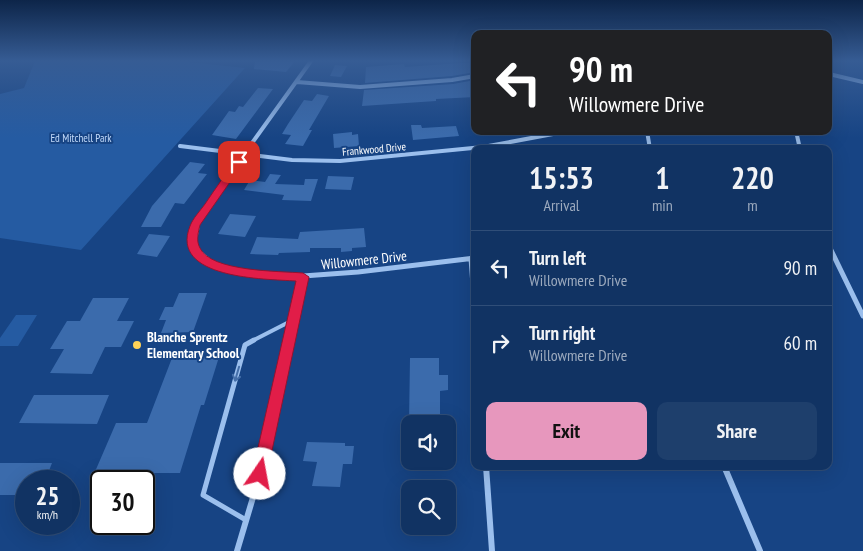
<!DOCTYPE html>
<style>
:root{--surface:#113363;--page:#1e3f6c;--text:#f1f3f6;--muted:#9caabe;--line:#304e78;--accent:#e797bd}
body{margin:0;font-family:"PT Sans Narrow",sans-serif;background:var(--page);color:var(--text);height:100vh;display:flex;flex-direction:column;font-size:19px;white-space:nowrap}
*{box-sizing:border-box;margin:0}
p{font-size:16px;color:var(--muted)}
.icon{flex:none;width:28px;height:28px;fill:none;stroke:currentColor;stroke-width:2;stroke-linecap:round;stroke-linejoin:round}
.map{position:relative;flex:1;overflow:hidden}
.side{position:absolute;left:471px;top:145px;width:361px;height:325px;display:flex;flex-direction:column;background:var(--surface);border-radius:10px;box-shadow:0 5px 20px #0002,0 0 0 1px var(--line)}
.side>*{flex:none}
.top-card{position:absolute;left:471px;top:30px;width:361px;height:105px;border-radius:10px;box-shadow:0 5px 20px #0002,0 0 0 1px var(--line);background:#202124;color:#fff;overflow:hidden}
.buttons{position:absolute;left:401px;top:415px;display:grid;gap:10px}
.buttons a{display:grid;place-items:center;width:55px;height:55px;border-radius:10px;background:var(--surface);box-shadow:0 5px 20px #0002,0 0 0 1px var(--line);font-size:25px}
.speed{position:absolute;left:15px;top:470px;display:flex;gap:10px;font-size:25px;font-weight:700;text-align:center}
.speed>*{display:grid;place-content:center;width:65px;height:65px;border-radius:50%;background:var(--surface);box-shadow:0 5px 20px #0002,0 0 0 1px var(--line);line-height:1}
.speed small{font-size:12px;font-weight:400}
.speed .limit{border:2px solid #111;border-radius:8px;background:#fff;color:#111}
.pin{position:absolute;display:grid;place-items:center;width:42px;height:42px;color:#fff;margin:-21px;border-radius:10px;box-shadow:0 2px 8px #0006}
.me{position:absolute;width:55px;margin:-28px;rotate:12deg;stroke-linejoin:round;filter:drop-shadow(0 0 4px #0008)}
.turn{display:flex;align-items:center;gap:18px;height:105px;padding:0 15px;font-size:22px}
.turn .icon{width:65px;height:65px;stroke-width:2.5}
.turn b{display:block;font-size:35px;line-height:42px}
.eta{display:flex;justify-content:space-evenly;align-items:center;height:85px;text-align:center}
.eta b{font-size:30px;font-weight:800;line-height:35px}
.button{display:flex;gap:10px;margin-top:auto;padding:10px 15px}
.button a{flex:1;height:58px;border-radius:10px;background:var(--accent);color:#111;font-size:20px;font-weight:800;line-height:58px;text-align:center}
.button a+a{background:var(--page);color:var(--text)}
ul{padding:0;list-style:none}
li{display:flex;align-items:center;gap:15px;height:75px;padding:0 15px;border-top:1px solid var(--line)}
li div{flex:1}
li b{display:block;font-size:19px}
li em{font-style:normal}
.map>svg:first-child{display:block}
</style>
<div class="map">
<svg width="863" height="551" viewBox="0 0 863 551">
<rect width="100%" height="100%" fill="#174484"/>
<!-- green -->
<path fill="#255ba2" d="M 35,61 L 179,61 L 245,68 L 81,250 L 0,238 L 0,94 L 24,88 Z
M 16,315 L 37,315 L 18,346 L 0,346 L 0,338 Z"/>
<!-- building -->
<path fill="#3b6bac" d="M 255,61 L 295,61 L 286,72 L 254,69 Z
M 475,62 L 475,72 L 452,76 L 365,83 L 366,67 L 404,64 L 405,67 Z
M 335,65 L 347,66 L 341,77 L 330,76 Z
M 475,80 L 475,97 L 436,99 L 436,101 L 362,106 L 364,90 L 453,84 Z
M 258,88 L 273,89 L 236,139 L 212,135 L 229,111 L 235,112 L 239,106 L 243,107 Z
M 317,94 L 329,96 L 309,130 L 312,130 L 303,146 L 285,144 L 291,135 L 282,134 L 288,124 L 304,100 L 312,101 Z
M 411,125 L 421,125 L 422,128 L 456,126 L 459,136 L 413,140 Z
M 352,132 L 352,135 L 358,134 L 359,146 L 334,148 L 333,134 Z
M 190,162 L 205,164 L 198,173 L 207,174 L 184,204 L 175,203 L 161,227 L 141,227 L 152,206 Z
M 270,174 L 281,175 L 275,184 L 304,185 L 305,179 L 318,179 L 311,201 L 282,200 L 284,195 L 244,190 L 250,180 L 265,182 Z
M 328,176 L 354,177 L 351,190 L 325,189 Z
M 230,214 L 256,216 L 245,237 L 218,234 Z
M 364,228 L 366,247 L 352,248 L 352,251 L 341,252 L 341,248 L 310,248 L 310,252 L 279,253 L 278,255 L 250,254 L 257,237 L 298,239 L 300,232 Z
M 149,234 L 170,236 L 157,257 L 137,254 Z
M 179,293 L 207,293 L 193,332 L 161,333 L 166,320 L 159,320 L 165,307 L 173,307 Z
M 93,298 L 129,298 L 117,321 L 134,321 L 121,347 L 105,347 L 92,374 L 50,373 L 64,349 L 50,349 L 67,321 L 80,321 Z
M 219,357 L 204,405 L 201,405 L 180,473 L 154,473 L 151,481 L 116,481 L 119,474 L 94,474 L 116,423 L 147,423 L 172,358 Z
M 410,358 L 439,358 L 439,375 L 448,375 L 448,390 L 440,391 L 440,424 L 409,424 Z
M 34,395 L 109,395 L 97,424 L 19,423 Z
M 307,442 L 345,443 L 345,446 L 354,446 L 352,464 L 343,464 L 340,487 L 312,486 L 317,462 L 303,461 Z
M 0,463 L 52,463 L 45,481 L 26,481 L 26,495 L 0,495 Z"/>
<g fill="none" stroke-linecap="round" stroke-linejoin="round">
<!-- service-far1 -->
<path stroke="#9bbfed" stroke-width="4" d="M 252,341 L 293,320"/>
<!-- service -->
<path stroke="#9bbfed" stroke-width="5" d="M 246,520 L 203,495 L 245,345 L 254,340"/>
<!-- minor-far2 -->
<path stroke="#9bbfed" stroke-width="4" d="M 829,74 L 863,82
M 297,82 L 360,87 L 452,80 L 475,76
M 647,131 L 650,149
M 796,131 L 800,149
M 180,146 L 292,160 L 340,161 L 483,147 L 569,131
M 224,182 L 311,61"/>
<!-- minor-far1 -->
<path stroke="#9bbfed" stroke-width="5" d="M 225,181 L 199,218 L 193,247 L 214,265 L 252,274 L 303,276 L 358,272 L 475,258
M 829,246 L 863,316
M 471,258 L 475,313
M 289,341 L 303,277"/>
<!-- minor -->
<path stroke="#9bbfed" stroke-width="6" d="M 486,466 L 492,551
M 724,466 L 760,551
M 237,551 L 260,474 L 289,340"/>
</g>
<!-- one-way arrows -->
<defs><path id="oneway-shaft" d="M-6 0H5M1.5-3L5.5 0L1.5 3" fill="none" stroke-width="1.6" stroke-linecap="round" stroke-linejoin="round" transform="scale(1.25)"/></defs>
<use stroke="#456fa9" href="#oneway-shaft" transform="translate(237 374) rotate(106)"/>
<!-- sky -->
<linearGradient id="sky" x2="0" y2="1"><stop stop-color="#0d2549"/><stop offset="0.44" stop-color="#365c94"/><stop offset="1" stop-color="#365c94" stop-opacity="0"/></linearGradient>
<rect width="863" height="138" fill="url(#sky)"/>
<!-- route -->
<path fill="#e11d48" stroke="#92132f" d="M 236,160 L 242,160 L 244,162 L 200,225 C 198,233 196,241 200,248 C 211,272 280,271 303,273 L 309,277 L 267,474 L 265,480 L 260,482 L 254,480 L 252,474 L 296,281 C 265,279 169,279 190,226 C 193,218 200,211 205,204 C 215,189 225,175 236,160 Z"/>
<!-- markers -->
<circle fill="#ffd257" stroke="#174484" stroke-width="2" cx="137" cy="345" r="5"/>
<g text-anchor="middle" stroke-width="4" stroke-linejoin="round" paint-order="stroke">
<!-- far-park labels -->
<g font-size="11" fill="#c1d9f9" stroke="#174484">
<text x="81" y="142">Ed Mitchell Park</text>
</g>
<!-- far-street labels -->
<g font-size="11" fill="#fff" stroke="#174484">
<text transform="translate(374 149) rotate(-5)" y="4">Frankwood Drive</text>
</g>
<!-- street labels -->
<g font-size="14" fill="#fff" stroke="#174484">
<text transform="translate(364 260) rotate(-6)" y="5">Willowmere Drive</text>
</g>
<!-- poi labels -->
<g font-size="14" font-weight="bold" fill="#fff" stroke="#174484" text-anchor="start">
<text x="147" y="342">Blanche Sprentz<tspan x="147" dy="16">Elementary School</tspan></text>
</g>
</g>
</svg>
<div class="buttons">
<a><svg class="icon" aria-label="sound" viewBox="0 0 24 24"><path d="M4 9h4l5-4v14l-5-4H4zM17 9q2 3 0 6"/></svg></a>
<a><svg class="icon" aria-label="search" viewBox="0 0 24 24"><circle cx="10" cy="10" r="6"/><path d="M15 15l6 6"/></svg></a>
</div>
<div class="speed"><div>25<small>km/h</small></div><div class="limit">30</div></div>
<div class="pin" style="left:239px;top:162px;background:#d93025"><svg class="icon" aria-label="arrive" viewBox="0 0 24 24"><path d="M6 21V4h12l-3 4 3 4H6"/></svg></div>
<svg class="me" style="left:260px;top:474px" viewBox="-20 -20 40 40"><circle r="19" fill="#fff"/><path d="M0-13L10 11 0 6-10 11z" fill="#e11d48"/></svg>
<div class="top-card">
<div class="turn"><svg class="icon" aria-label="left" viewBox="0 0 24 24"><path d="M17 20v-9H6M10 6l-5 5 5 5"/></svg><div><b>90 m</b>Willowmere Drive</div></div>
</div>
<section class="side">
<div class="eta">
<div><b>15:53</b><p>Arrival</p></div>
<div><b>1</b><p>min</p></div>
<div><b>220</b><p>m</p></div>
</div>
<ul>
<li><svg class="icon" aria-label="left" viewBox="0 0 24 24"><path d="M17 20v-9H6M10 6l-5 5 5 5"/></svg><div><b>Turn left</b><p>Willowmere Drive</p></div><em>90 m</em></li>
<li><svg class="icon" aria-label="right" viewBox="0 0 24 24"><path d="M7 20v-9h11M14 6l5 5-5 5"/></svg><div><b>Turn right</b><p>Willowmere Drive</p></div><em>60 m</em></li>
</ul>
<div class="button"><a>Exit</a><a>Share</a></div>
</section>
</div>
